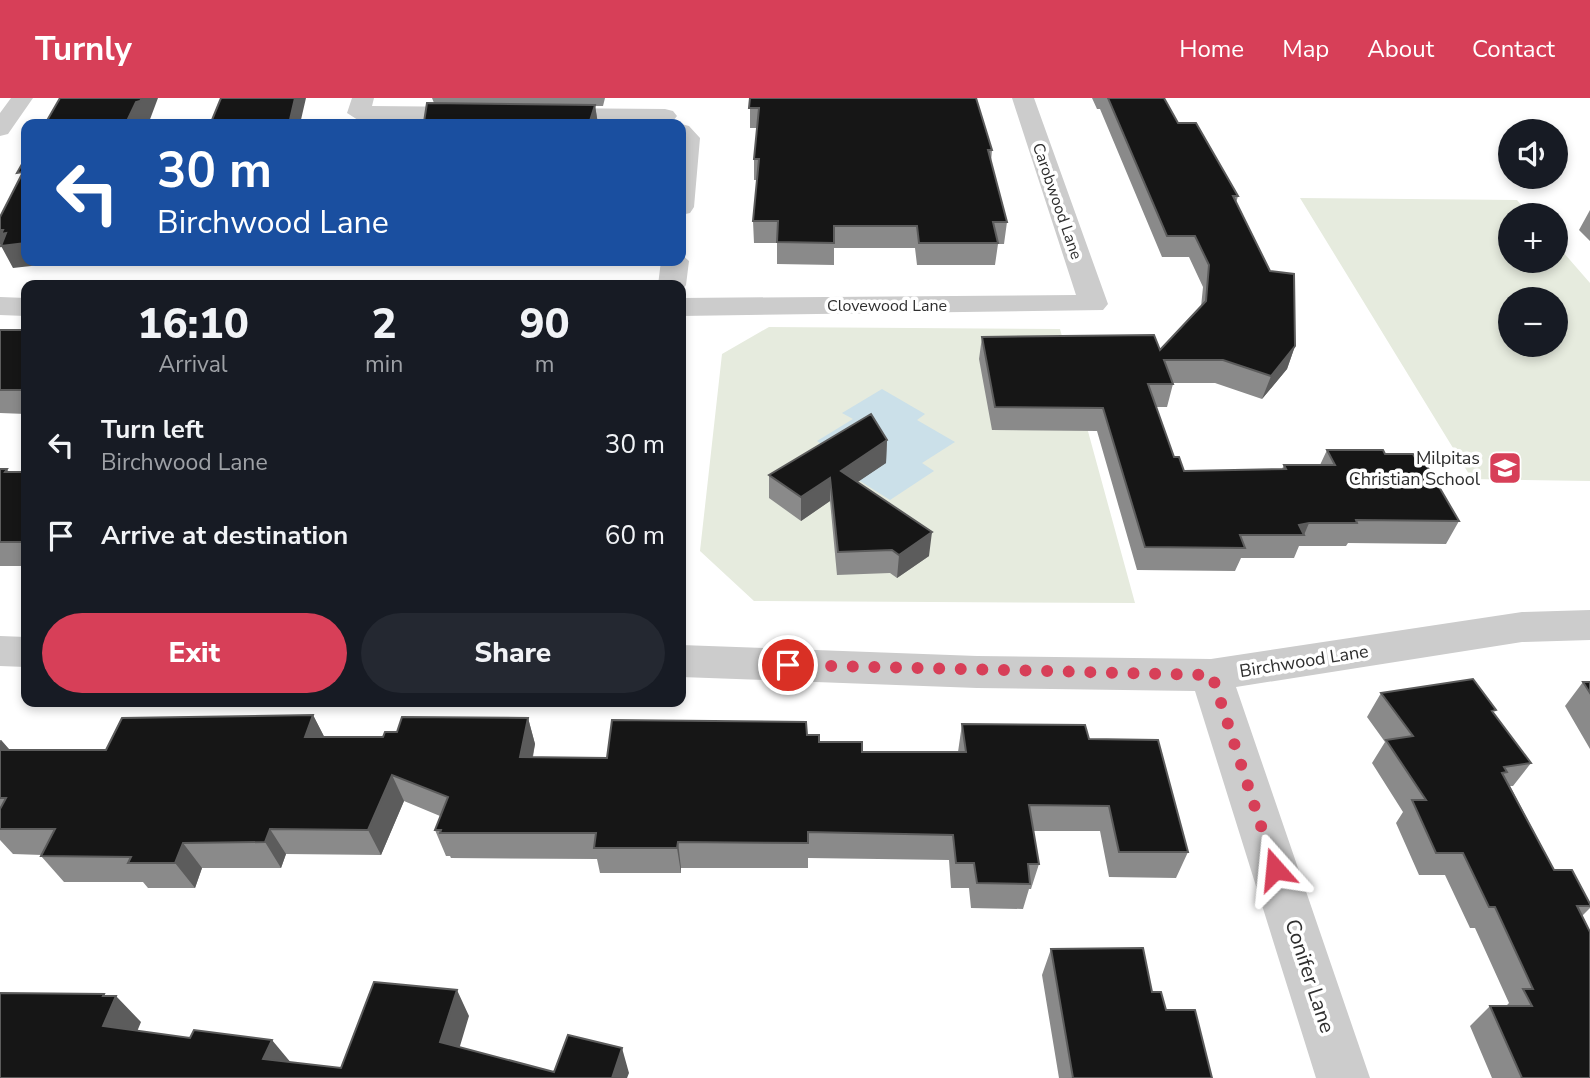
<!DOCTYPE html>
<meta charset="utf-8">
<style>
:root{--surface:#171b24;--page:#242831;--text:#f1f3f6;--muted:#9ea1a6;--accent:#d73f58}
body{margin:0;font-family:"Nunito Sans",sans-serif;background:var(--page);color:var(--text);height:100vh;display:flex;flex-direction:column;font-size:26px;white-space:nowrap}
*{box-sizing:border-box;margin:0}
p{font-size:23px;color:var(--muted)}
.icon{flex:none;width:38px;height:38px;fill:none;stroke:currentColor;stroke-width:2;stroke-linecap:round;stroke-linejoin:round}
.map{position:relative;flex:1;overflow:hidden}
.details{position:absolute;left:21px;top:182px;width:665px;height:427px;display:flex;flex-direction:column;background:var(--surface);border-radius:14px;box-shadow:0 4px 10px #0003}
.details>*{flex:none}
.top-card{position:absolute;left:21px;top:21px;width:665px;height:147px;border-radius:14px;box-shadow:0 4px 10px #0003;background:#1a4fa0;color:#fff;overflow:hidden}
.controls{position:absolute;left:1498px;top:21px;display:grid;gap:14px}
.controls a{display:grid;place-items:center;width:70px;height:70px;border-radius:50%;background:var(--surface);box-shadow:0 4px 10px #0003;font-size:35px}
.pin{position:absolute;display:grid;place-items:center;width:60px;height:60px;color:#fff;margin:-30px;border:4px solid #fff;border-radius:50%;box-shadow:0 2px 7px #0007}
.me{position:absolute;width:77px;margin:-38px;rotate:342deg;stroke-linejoin:round;filter:drop-shadow(0 0 5px #0008)}
.turn{display:flex;align-items:center;gap:24px;height:147px;padding:0 21px;font-size:32px}
.turn .icon{width:91px;height:91px;stroke-width:2.5}
.turn b{display:block;font-size:49px;line-height:60px}
.eta{display:flex;justify-content:space-evenly;align-items:center;height:119px;text-align:center}
.eta b{font-size:42px;font-weight:800;line-height:49px}
.button{display:flex;gap:14px;margin-top:auto;padding:14px 21px}
.button a{flex:1;height:80px;border-radius:42px;background:var(--accent);color:#fff;font-size:28px;font-weight:800;line-height:80px;text-align:center}
.button a+a{background:var(--page);color:var(--text)}
ul{padding:0;list-style:none}
li{display:flex;align-items:center;gap:21px;height:91px;padding:0 21px}
li div{flex:1}
li b{display:block;font-size:26px}
li em{font-style:normal}
header{display:flex;align-items:center;gap:42px;box-sizing:border-box;height:98px;padding:0 35px;background:var(--accent);color:#fff}
header strong{font-size:33px}
nav{display:flex;gap:38px;margin-inline-start:auto;font-size:24px}
.map>svg:first-child{display:block}
</style>
<header>
<strong>Turnly</strong>
<nav><a>Home</a><a>Map</a><a>About</a><a>Contact</a></nav>
</header>
<div class="map">
<svg width="1590" height="980" viewBox="0 0 1590 980">
<rect width="100%" height="100%" fill="#fff"/>
<!-- green -->
<path fill="#e6ebde" fill-rule="evenodd" d="M 1300,100 L 1517,102 L 1530,117 L 1510,117 L 1510,163 L 1556,163 L 1556,146 L 1590,185 L 1590,383 L 1472,381 ZM 1510,201 L 1556,201 L 1556,247 L 1510,247 Z
M 769,229 L 1060,231 L 1135,505 L 754,503 L 700,453 L 722,256 Z"/>
<!-- water -->
<path fill="#cbe0e9" d="M 882,291 L 925,316 L 917,322 L 955,344 L 922,365 L 934,373 L 890,402 L 844,373 L 853,367 L 817,343 L 853,321 L 842,315 Z"/>
<g fill="none" stroke-linecap="round" stroke-linejoin="round">
<!-- minor -->
<path fill="#ccc" fill-rule="evenodd" d="M 11,0 L 33,0 L 8,36 L 0,38 L 0,15 Z
M 352,0 L 374,0 L 372,8 L 477,9 L 488,16 L 477,23 L 358,22 L 347,15 Z
M 1012,0 L 1034,0 L 1108,206 L 1103,212 L 681,218 L 681,200 L 1076,197 Z
M 544,10 L 665,11 L 673,13 L 677,18 L 673,23 L 665,25 L 536,22 L 533,17 L 536,12 Z
M 681,26 L 689,28 L 700,40 L 694,109 L 690,115 L 681,117 Z
M 681,156 L 689,163 L 686,187 L 682,193 L 681,187 L 658,187 L 661,163 L 681,163 Z
M 0,199 L 26,200 L 26,218 L 0,217 Z
M 1590,512 L 1590,542 L 1522,544 L 1236,589 L 1370,980 L 1316,980 L 1195,593 L 977,590 L 681,579 L 681,547 L 977,558 L 1211,561 L 1522,514 Z
M 0,538 L 26,539 L 26,569 L 0,568 Z"/>
</g>
<!-- wall -->
<path fill="#8a8a8a" d="M 432,0 L 605,0 L 603,8 L 595,8 L 598,26 L 370,26 L 424,24 L 434,5 Z
M 750,0 L 992,52 L 991,64 L 1007,124 L 1004,146 L 998,146 L 995,167 L 917,167 L 915,150 L 834,150 L 834,167 L 777,166 L 777,145 L 754,145 L 753,123 L 757,82 L 754,82 L 754,61 L 757,30 L 750,30 Z
M 1092,0 L 1164,0 L 1178,25 L 1238,98 L 1236,105 L 1295,248 L 1287,271 L 1262,301 L 1215,285 L 1173,285 L 1173,286 L 1167,309 L 1156,309 L 1174,359 L 1184,373 L 1282,371 L 1284,367 L 1320,367 L 1327,352 L 1385,356 L 1417,363 L 1459,423 L 1446,446 L 1348,445 L 1346,448 L 1299,448 L 1294,460 L 1241,460 L 1235,473 L 1137,472 L 1097,333 L 992,332 L 979,261 L 982,239 L 1160,252 L 1201,209 L 1203,189 L 1189,159 L 1162,159 L 1100,11 L 1097,11 Z
M 1590,112 L 1590,143 L 1579,132 Z
M 104,163 L 574,163 L 574,165 L 105,164 Z
M 0,232 L 26,232 L 26,316 L 0,315 Z
M 887,342 L 886,365 L 857,384 L 929,458 L 897,480 L 890,475 L 837,477 L 830,403 L 801,423 L 769,400 L 769,377 Z
M 0,371 L 7,371 L 9,374 L 26,374 L 26,468 L 0,468 Z
M 1583,584 L 1590,584 L 1590,651 L 1565,608 Z
M 1381,595 L 1494,616 L 1531,665 L 1513,688 L 1510,688 L 1554,772 L 1590,806 L 1590,810 L 1582,818 L 1590,980 L 1492,980 L 1470,928 L 1490,908 L 1506,908 L 1509,905 L 1475,830 L 1470,830 L 1445,777 L 1419,777 L 1396,725 L 1403,714 L 1372,665 L 1385,644 L 1367,619 Z
M 313,617 L 324,639 L 383,639 L 397,634 L 528,620 L 535,646 L 533,659 L 607,660 L 807,637 L 819,644 L 862,654 L 958,654 L 962,626 L 1089,641 L 1188,754 L 1176,780 L 1109,779 L 1100,733 L 1033,733 L 1039,766 L 1031,791 L 1029,791 L 1023,811 L 971,810 L 969,790 L 951,790 L 949,762 L 808,760 L 808,770 L 681,770 L 681,775 L 600,775 L 597,761 L 451,760 L 450,758 L 446,758 L 435,732 L 440,718 L 404,703 L 381,757 L 286,756 L 281,770 L 202,770 L 195,790 L 148,790 L 143,784 L 64,784 L 41,758 L 42,757 L 13,756 L 0,742 L 0,642 L 1,642 L 10,652 L 106,652 Z
M 1051,851 L 1152,894 L 1212,980 L 1059,980 L 1042,877 Z"/>
<!-- shaded-wall -->
<path fill="#5c5c5c" d="M 142,0 L 158,0 L 149,24 L 144,24 L 144,26 L 117,26 L 118,24 L 136,4 Z
M 295,0 L 306,0 L 300,26 L 289,26 Z
M 595,7 L 598,26 L 589,26 Z
M 0,132 L 3,132 L 26,145 L 26,163 L 76,163 L 13,170 L 0,146 Z
M 1295,248 L 1287,271 L 1262,301 L 1271,278 Z
M 887,342 L 886,365 L 840,396 L 841,373 Z
M 830,380 L 830,403 L 801,423 L 801,399 Z
M 1309,425 L 1304,437 L 1299,427 Z
M 932,434 L 929,458 L 897,480 L 899,457 Z
M 313,617 L 327,644 L 305,639 Z
M 528,620 L 535,646 L 527,686 L 520,659 Z
M 1,642 L 24,669 L 0,657 L 0,644 Z
M 392,677 L 404,703 L 381,757 L 368,732 Z
M 270,731 L 286,756 L 281,770 L 265,744 Z
M 678,744 L 681,770 L 681,775 L 677,750 Z
M 183,745 L 202,770 L 195,790 L 175,765 Z
M 457,892 L 469,918 L 454,968 L 440,944 Z
M 104,896 L 113,905 L 116,898 L 141,924 L 129,953 L 103,928 L 103,898 Z
M 272,942 L 292,966 L 263,961 Z
M 622,950 L 629,975 L 627,980 L 612,980 Z"/>
<!-- building -->
<path fill="#161616" stroke="#5c5c5c" stroke-width="2" d="M 60,0 L 142,0 L 140,3 L 136,4 L 127,23 L 118,24 L 117,26 L 45,26 Z
M 221,0 L 295,0 L 289,26 L 208,26 L 212,22 Z
M 750,0 L 976,0 L 992,52 L 988,52 L 1007,124 L 993,124 L 998,145 L 919,145 L 917,128 L 834,128 L 834,145 L 777,144 L 778,123 L 753,123 L 759,61 L 754,61 L 759,10 L 749,10 Z
M 1108,0 L 1164,0 L 1178,25 L 1196,25 L 1238,98 L 1233,98 L 1270,173 L 1294,176 L 1295,248 L 1271,278 L 1223,262 L 1164,262 L 1173,286 L 1148,286 L 1174,359 L 1179,359 L 1184,373 L 1286,371 L 1284,367 L 1335,367 L 1327,352 L 1383,352 L 1385,356 L 1413,356 L 1417,363 L 1424,363 L 1459,423 L 1356,422 L 1357,425 L 1309,425 L 1299,427 L 1304,437 L 1240,437 L 1245,450 L 1145,449 L 1103,310 L 995,309 L 982,239 L 1154,237 L 1160,252 L 1206,203 L 1209,167 L 1195,138 L 1167,138 Z
M 427,5 L 595,7 L 589,26 L 370,26 L 371,25 L 424,24 Z
M 26,59 L 26,145 L 1,148 L 6,135 L 1,136 L 3,132 L 0,132 L 0,119 L 23,74 L 17,75 Z
M 0,232 L 26,232 L 26,292 L 0,292 Z
M 871,316 L 887,342 L 841,373 L 932,434 L 899,457 L 892,452 L 838,454 L 830,380 L 801,399 L 769,377 Z
M 0,371 L 7,371 L 5,374 L 26,374 L 26,444 L 0,444 Z
M 1473,581 L 1496,612 L 1492,613 L 1531,665 L 1504,669 L 1507,674 L 1502,675 L 1554,772 L 1572,772 L 1590,806 L 1590,808 L 1577,808 L 1590,834 L 1590,980 L 1522,980 L 1490,908 L 1532,908 L 1523,891 L 1533,891 L 1495,809 L 1489,809 L 1463,755 L 1436,755 L 1412,702 L 1426,702 L 1386,642 L 1413,638 L 1381,595 Z
M 1583,584 L 1590,584 L 1590,595 Z
M 313,617 L 305,639 L 383,639 L 385,634 L 397,634 L 402,619 L 528,620 L 520,659 L 607,660 L 612,622 L 806,624 L 807,637 L 819,637 L 819,644 L 862,644 L 862,654 L 966,654 L 962,626 L 1085,627 L 1089,641 L 1158,642 L 1188,754 L 1119,754 L 1109,708 L 1029,707 L 1039,766 L 1028,766 L 1030,786 L 977,785 L 974,765 L 956,765 L 953,737 L 808,734 L 808,745 L 678,744 L 677,750 L 594,750 L 596,735 L 440,735 L 441,732 L 435,732 L 448,699 L 392,677 L 368,732 L 270,731 L 265,744 L 183,745 L 175,765 L 128,765 L 131,759 L 41,758 L 55,731 L 0,731 L 0,711 L 6,700 L 0,700 L 0,652 L 106,652 L 122,620 Z
M 1143,850 L 1152,894 L 1161,894 L 1166,912 L 1195,912 L 1212,980 L 1073,980 L 1051,851 Z
M 374,884 L 457,892 L 440,944 L 554,974 L 568,937 L 622,950 L 612,980 L 0,980 L 0,895 L 104,896 L 103,898 L 116,898 L 103,928 L 190,940 L 194,932 L 272,942 L 263,961 L 341,970 Z"/>
<g fill="none" stroke-linecap="round" stroke-linejoin="round">
<!-- route -->
<path stroke="#d73f58" stroke-width="12" stroke-dasharray="0 21.6" d="M 788,567 L 1212,577 L 1275,771"/>
</g>
<!-- icons -->
<defs>
<symbol id="school-square" viewBox="-11 -11 22 22"><rect x="-9" y="-9" width="18" height="18" rx="4" fill="#d73f58" stroke="#fff"/><path d="M0-5L7-2L0 1L-7-2ZM-4 1L0 2.5L4 1V4Q0 6-4 4Z" fill="#fff"/></symbol>
</defs>
<g fill-rule="evenodd">
<use href="#school-square" x="1486" y="351" width="38" height="38"/>
</g>
<g text-anchor="middle" stroke-width="7" stroke-linejoin="round" paint-order="stroke">
<!-- far-street labels -->
<g font-size="16" fill="#2f2f2f" stroke="#fff">
<text transform="translate(1058 103) rotate(71)" y="6">Carobwood Lane</text>
<text x="887" y="213">Clovewood Lane</text>
</g>
<!-- poi labels -->
<g font-size="18" fill="#2f2f2f" stroke="#fff" text-anchor="end">
<text x="1480" y="366">Milpitas<tspan x="1480" dy="21">Christian School</tspan></text>
</g>
<!-- street labels -->
<g font-size="18" fill="#2f2f2f" stroke="#fff">
<text transform="translate(1304 563) rotate(-9)" y="6">Birchwood Lane</text>
</g>
<!-- near-street labels -->
<g font-size="21" fill="#2f2f2f" stroke="#fff">
<text transform="translate(1310 878) rotate(72)" y="7">Conifer Lane</text>
</g>
</g>
</svg>
<div class="controls">
<a><svg class="icon" aria-label="sound" viewBox="0 0 24 24"><path d="M4 9h4l5-4v14l-5-4H4zM17 9q2 3 0 6"/></svg></a>
<a>+</a>
<a>−</a>
</div>
<div class="pin" style="left:788px;top:567px;background:#d93025"><svg class="icon" aria-label="arrive" viewBox="0 0 24 24"><path d="M6 21V4h12l-3 4 3 4H6"/></svg></div>
<svg class="me" style="left:1275px;top:771px" viewBox="-20 -20 40 40"><path d="M0-17L14 15 0 8-14 15z" fill="#d73f58" stroke="#fff" stroke-width="4"/></svg>
<div class="top-card">
<div class="turn"><svg class="icon" aria-label="left" viewBox="0 0 24 24"><path d="M17 20v-9H6M10 6l-5 5 5 5"/></svg><div><b>30 m</b>Birchwood Lane</div></div>
</div>
<section class="details">
<div class="eta">
<div><b>16:10</b><p>Arrival</p></div>
<div><b>2</b><p>min</p></div>
<div><b>90</b><p>m</p></div>
</div>
<ul>
<li><svg class="icon" aria-label="left" viewBox="0 0 24 24"><path d="M17 20v-9H6M10 6l-5 5 5 5"/></svg><div><b>Turn left</b><p>Birchwood Lane</p></div><em>30 m</em></li>
<li><svg class="icon" aria-label="arrive" viewBox="0 0 24 24"><path d="M6 21V4h12l-3 4 3 4H6"/></svg><div><b>Arrive at destination</b></div><em>60 m</em></li>
</ul>
<div class="button"><a>Exit</a><a>Share</a></div>
</section>
</div>
